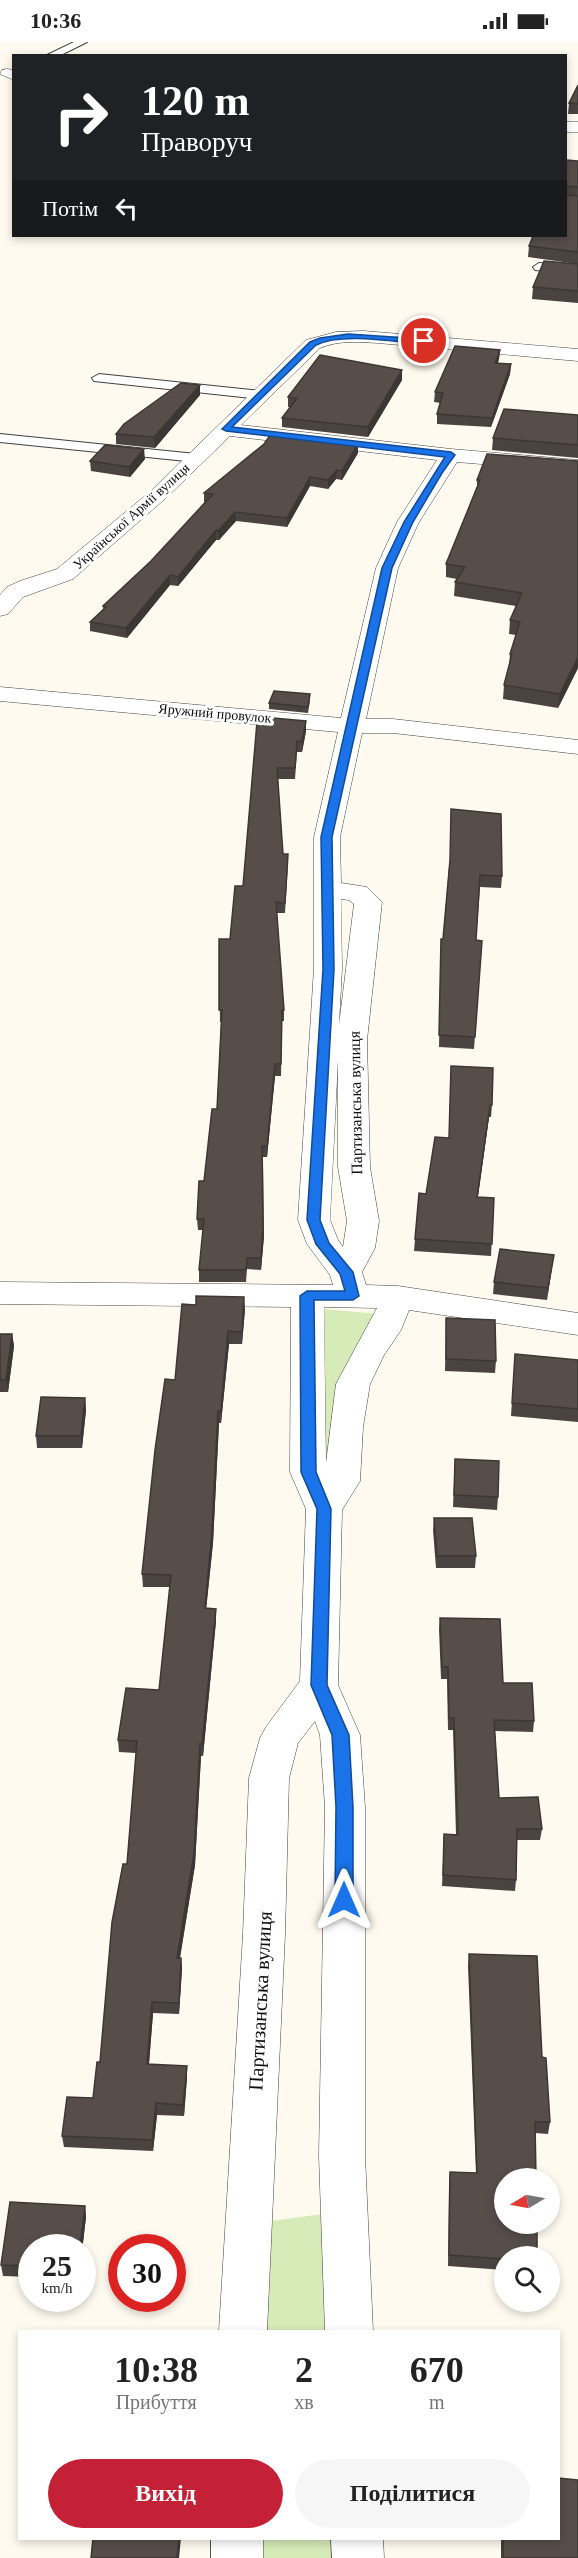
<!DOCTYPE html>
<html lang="uk">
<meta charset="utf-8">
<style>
:root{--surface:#fff;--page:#f6f6f6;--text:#222;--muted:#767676;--accent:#c42036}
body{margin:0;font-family:"Times New Roman",serif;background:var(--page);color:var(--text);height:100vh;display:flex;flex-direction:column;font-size:22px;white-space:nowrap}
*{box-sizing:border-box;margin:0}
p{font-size:20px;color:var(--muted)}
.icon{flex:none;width:33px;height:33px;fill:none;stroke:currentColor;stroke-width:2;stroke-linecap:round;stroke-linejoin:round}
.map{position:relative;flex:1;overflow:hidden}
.drawer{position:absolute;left:18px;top:2288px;width:542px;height:210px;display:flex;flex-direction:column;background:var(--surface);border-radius:0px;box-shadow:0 3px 9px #0003}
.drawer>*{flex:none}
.banner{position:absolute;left:12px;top:12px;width:555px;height:183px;border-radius:0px;box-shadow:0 3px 9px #0003;background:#202124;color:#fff;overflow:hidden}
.needle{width:39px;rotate:260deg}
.buttons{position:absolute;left:494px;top:2126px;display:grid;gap:12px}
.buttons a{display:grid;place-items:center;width:66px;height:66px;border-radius:50%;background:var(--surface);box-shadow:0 3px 9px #0003;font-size:30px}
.speed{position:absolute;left:18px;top:2192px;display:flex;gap:12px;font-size:30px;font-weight:700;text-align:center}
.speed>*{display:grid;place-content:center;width:78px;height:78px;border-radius:50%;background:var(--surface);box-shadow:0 3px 9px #0003;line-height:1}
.speed small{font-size:15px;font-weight:400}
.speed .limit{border:9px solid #d22;background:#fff;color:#111}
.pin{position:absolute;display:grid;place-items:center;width:51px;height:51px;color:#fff;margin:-26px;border:3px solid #fff;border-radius:50%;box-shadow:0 2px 6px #0007}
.me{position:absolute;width:66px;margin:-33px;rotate:0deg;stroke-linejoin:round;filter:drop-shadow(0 0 4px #0008)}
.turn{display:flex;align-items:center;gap:21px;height:126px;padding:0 30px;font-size:27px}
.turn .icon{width:78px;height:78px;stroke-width:2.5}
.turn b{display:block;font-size:42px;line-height:51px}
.then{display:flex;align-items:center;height:57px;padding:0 30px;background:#0003;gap:12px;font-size:22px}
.eta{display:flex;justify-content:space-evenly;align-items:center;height:102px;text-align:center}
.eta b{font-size:36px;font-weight:800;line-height:42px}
.primary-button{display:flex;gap:12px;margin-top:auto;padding:12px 30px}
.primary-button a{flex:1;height:69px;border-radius:36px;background:var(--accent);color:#fff;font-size:24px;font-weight:800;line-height:69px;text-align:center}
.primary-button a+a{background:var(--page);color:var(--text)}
.status{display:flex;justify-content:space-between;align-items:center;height:42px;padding:0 30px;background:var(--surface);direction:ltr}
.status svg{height:16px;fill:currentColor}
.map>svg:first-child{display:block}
</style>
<div class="status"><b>10:36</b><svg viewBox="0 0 49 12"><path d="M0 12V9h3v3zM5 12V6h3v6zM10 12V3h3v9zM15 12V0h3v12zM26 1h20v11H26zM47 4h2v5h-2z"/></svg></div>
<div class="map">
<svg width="578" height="2516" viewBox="0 0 578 2516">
<rect width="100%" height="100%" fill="#fffaef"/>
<!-- green -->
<path fill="#d6ebb7" d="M 323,1267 L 380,1272 L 326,1442 Z
M 330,2171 L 333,2289 L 258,2289 L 264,2180 Z
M 253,2496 L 340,2496 L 340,2516 L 255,2516 Z"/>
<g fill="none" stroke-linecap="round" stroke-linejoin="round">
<defs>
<path id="service" d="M 74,0 L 87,0 L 59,14 L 45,14 Z
M 539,221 L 578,224 L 578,232 L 535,228 L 533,225 Z
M 99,332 L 260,349 L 267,353 L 260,357 L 94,339 L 92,336 Z
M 0,392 L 196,412 L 203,416 L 196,420 L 0,400 Z"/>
<path id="minor" d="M 7,27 L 14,28 L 14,38 L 0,32 L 2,28 Z
M 566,80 L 578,80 L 578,90 L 566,90 Z
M 364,289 L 578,307 L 578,319 L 378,301 C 358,300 339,298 320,306 L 241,383 L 451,407 L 578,418 L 578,430 L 457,420 L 419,480 L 398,526 L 366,677 L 393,677 L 578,698 L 578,712 L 393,691 L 362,691 L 340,795 L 341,841 L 367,845 L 382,860 L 367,998 L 370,1125 L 379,1179 L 375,1206 L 362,1230 L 366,1243 L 398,1244 L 578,1271 L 578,1293 L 409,1268 L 401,1288 L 384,1313 L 370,1342 L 363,1385 L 360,1439 L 342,1468 L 338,1643 L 360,1693 L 365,1765 L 365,2114 L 373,2289 L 325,2289 L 319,2114 L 325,1765 L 320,1693 L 315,1679 L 298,1701 L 289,1736 L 285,1892 L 267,2289 L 219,2289 L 243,1892 L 249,1736 L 260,1696 L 266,1685 L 300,1639 L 306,1467 L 290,1430 L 291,1265 L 0,1262 L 0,1240 L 333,1243 L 330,1233 L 307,1202 L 298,1178 L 314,926 L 314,795 L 338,690 L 0,659 L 0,645 L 341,676 L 376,526 L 397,480 L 437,418 L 230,394 L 166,456 L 73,537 L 23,555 L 8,572 L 0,574 L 0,553 L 7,545 L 20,539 L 57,527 L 152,448 L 306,298 L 336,290 ZM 341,857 L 349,858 L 354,862 L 339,983 L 342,926 ZM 338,1018 L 338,1125 L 347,1179 L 343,1205 L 338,1198 L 330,1178 ZM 324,1265 L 377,1266 L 336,1342 L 326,1421 Z
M 211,2496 L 263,2496 L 263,2516 L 211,2516 Z
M 331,2496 L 383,2496 L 384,2516 L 332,2516 Z"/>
</defs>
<!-- service casing -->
<use href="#service" stroke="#414141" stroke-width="2"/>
<!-- minor casing -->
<use href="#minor" stroke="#414141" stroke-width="1"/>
<!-- service -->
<use href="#service" fill="#fff" fill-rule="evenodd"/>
<!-- minor -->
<use href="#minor" fill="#fff" fill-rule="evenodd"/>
</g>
<!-- wall -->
<path fill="#4b4340" d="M 578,43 L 578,72 L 568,72 L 569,61 Z
M 566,118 L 578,119 L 578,222 L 528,215 L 529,204 Z
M 578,222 L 578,261 L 532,257 L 533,245 Z
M 500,308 L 499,317 L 498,321 L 511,322 L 510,332 L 491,385 L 437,382 L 437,372 L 441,361 L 434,360 L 435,350 Z
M 402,338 L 368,395 L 282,385 L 282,376 L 290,365 L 288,365 L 288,355 Z
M 200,343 L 200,353 L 155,406 L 116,402 L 116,392 Z
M 578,373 L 578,416 L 492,408 L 493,396 Z
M 358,402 L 358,411 L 342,438 L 336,437 L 328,447 L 310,444 L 287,485 L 236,479 L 219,498 L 216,498 L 178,544 L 170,543 L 127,596 L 90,589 L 90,580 L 103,568 L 103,564 L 151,519 L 205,460 L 204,460 L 204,451 Z
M 487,412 L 578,626 L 558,666 L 503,657 L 504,643 L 509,625 L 510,612 L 516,593 L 509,592 L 510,578 L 516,564 L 454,554 L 455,540 L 457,537 L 446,535 L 446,522 L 477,445 L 477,438 Z
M 145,417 L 130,435 L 91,429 L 90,419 Z
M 310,658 L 308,671 L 269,667 L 269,661 Z
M 257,680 L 306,689 L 302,710 L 297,710 L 295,737 L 278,737 L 283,812 L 288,822 L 285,871 L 276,871 L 284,968 L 284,979 L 282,979 L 281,1034 L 275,1034 L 267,1115 L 263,1115 L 264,1194 L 261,1228 L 247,1227 L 246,1240 L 199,1240 L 199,1228 L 203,1188 L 198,1188 L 197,1177 L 217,1067 L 221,980 L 220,980 L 219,897 L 230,897 L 243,844 Z
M 449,824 L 502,834 L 501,846 L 480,845 L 476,898 L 482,899 L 474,1007 L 439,1005 L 441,897 L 443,897 Z
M 451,1024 L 492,1063 L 491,1075 L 489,1075 L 478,1155 L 494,1156 L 491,1214 L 414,1209 L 415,1197 L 426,1152 L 449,1096 Z
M 552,1225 L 547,1258 L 493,1252 L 494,1240 Z
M 245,1267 L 242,1302 L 229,1302 L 221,1381 L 219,1381 L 213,1501 L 206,1566 L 216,1579 L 203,1714 L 201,1714 L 195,1823 L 180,1916 L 181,1916 L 182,1927 L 179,1972 L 153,1971 L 149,2022 L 187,2035 L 184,2074 L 157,2073 L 153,2109 L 64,2105 L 62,2094 L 93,2056 L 100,2020 L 127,1822 L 136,1711 L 119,1710 L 118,1698 L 159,1648 L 170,1545 L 143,1545 L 142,1532 L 175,1338 Z
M 446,1276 L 496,1319 L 495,1331 L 445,1329 Z
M 0,1292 L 12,1292 L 14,1304 L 8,1350 L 0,1350 Z
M 515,1312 L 578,1318 L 578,1380 L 511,1374 Z
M 85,1356 L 86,1368 L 82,1406 L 37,1406 L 36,1394 Z
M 455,1417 L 498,1455 L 497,1468 L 453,1465 Z
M 434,1476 L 476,1514 L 475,1526 L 436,1526 L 433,1488 Z
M 440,1576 L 503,1641 L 534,1679 L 533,1690 L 495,1689 L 499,1756 L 542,1787 L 540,1798 L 517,1798 L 516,1838 L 515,1849 L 442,1844 L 444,1792 L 456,1792 L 453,1688 L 448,1688 L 447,1637 L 441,1637 L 439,1587 Z
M 469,1912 L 542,2015 L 550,2080 L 548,2092 L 535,2091 L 504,2214 L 504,2228 L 448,2224 L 449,2141 L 450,2130 L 476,2131 L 468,1924 Z
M 85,2164 L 86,2175 L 82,2209 L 82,2205 L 32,2205 L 32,2235 L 3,2234 L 1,2223 Z
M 501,2496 L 558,2496 L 578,2516 L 501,2516 Z"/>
<!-- shaded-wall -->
<path fill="#3d3734" d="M 500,308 L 499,317 L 494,330 L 495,321 Z
M 511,322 L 510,332 L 491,385 L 492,376 Z
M 402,328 L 402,338 L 368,395 L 368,385 Z
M 200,343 L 200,353 L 155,406 L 154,395 Z
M 358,402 L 358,411 L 342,438 L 342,429 Z
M 144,407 L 145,417 L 130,435 L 129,425 Z
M 337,428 L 336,437 L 328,447 L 328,438 Z
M 310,435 L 310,444 L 287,485 L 287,476 Z
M 235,470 L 236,479 L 219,498 L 218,489 Z
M 216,488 L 216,498 L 178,544 L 178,535 Z
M 170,533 L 170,543 L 127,596 L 126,586 Z
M 578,615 L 578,626 L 558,666 L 560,652 Z
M 306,679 L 306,689 L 302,710 L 302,700 Z
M 275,1022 L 275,1034 L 267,1115 L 267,1104 Z
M 490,1063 L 489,1075 L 476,1167 L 477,1155 Z
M 263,1183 L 264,1194 L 261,1228 L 261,1216 Z
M 554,1213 L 552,1225 L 547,1258 L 548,1246 Z
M 244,1255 L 245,1267 L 242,1302 L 242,1290 Z
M 228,1289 L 229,1302 L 221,1381 L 221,1369 Z
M 12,1292 L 14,1304 L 8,1350 L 6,1338 Z
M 85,1356 L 86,1368 L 82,1406 L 81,1394 Z
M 218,1369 L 219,1381 L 213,1501 L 205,1579 L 205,1566 Z
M 216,1567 L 216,1579 L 203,1714 L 202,1702 Z
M 200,1702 L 201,1714 L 195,1823 L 178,1927 L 177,1916 Z
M 181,1916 L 182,1927 L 179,1972 L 179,1961 Z
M 152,1960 L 153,1971 L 148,2034 L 147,2022 Z
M 187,2024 L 187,2035 L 184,2074 L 183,2063 Z
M 156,2061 L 157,2073 L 153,2109 L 152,2098 Z
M 85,2164 L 86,2175 L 82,2209 L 82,2205 L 80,2205 Z
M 179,2496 L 181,2496 L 179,2516 L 177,2516 Z"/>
<!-- building -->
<path fill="#574e4a" stroke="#3d3734" stroke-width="1.5" d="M 578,43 L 578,62 L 569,61 Z
M 566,118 L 578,119 L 578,145 L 566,144 Z
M 566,153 L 578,154 L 578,210 L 529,204 L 533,194 L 566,194 Z
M 544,219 L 578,222 L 578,249 L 533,245 Z
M 455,304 L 500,308 L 495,321 L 511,322 L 492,376 L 437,372 L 443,351 L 435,350 Z
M 320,313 L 402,328 L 368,385 L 282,376 L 297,356 L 288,355 Z
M 181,341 L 200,343 L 154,395 L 116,392 L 124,382 Z
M 504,367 L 578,373 L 578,403 L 493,396 Z
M 271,392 L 358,402 L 342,429 L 337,428 L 328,438 L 310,435 L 287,476 L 235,470 L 218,489 L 216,488 L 178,535 L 170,533 L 126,586 L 90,580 L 106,565 L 103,564 L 151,519 L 213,452 L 204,451 L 264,402 Z
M 105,403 L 144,407 L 129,425 L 90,419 Z
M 487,412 L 578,419 L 578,615 L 560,652 L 504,643 L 512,612 L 510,612 L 520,580 L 510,578 L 522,551 L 455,540 L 465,525 L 446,522 L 480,438 L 477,438 Z
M 274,649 L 310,652 L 308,665 L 269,661 Z
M 262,675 L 306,679 L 302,700 L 297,699 L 295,726 L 277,726 L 283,812 L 288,812 L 285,861 L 276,860 L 284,968 L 282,968 L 281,1022 L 275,1022 L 267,1104 L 262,1104 L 263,1183 L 261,1216 L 247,1216 L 246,1228 L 199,1228 L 204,1177 L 197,1177 L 199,1139 L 204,1139 L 212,1067 L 217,1067 L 222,968 L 219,968 L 219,897 L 230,897 L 235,844 L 243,844 L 257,680 L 260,680 Z
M 451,767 L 501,772 L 502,834 L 480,833 L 476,898 L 482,899 L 475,995 L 439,993 L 441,897 L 443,897 L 450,818 Z
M 451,1024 L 493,1026 L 492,1063 L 490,1063 L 477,1155 L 494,1156 L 492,1202 L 415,1197 L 419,1151 L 426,1152 L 435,1095 L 449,1096 Z
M 500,1207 L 554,1213 L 548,1246 L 494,1240 Z
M 196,1254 L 244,1255 L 242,1290 L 228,1289 L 221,1369 L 218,1369 L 212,1488 L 205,1566 L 216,1567 L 202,1702 L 200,1702 L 194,1811 L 177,1916 L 181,1916 L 179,1961 L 152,1960 L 147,2022 L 187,2024 L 183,2063 L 156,2061 L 152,2098 L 62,2094 L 67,2055 L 93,2056 L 97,2020 L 100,2020 L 112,1880 L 123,1822 L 127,1822 L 137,1699 L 118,1698 L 126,1646 L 159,1648 L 171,1533 L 142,1532 L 155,1408 L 165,1337 L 175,1338 L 182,1262 L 196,1263 Z
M 446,1276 L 495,1278 L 496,1319 L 446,1317 Z
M 0,1292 L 12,1292 L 6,1338 L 0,1338 Z
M 515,1312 L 578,1318 L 578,1367 L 512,1361 Z
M 41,1355 L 85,1356 L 81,1394 L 36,1394 Z
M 455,1417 L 499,1419 L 498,1455 L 454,1453 Z
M 434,1476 L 472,1476 L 476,1514 L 437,1514 Z
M 440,1576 L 500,1577 L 503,1641 L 532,1641 L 534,1679 L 494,1678 L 499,1756 L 538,1755 L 542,1787 L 517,1787 L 516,1838 L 443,1833 L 444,1792 L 458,1793 L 454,1676 L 449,1676 L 448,1625 L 442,1625 Z
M 469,1912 L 537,1914 L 542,2015 L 546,2016 L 550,2080 L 535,2080 L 536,2136 L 504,2136 L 504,2181 L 537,2181 L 537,2214 L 504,2214 L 504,2217 L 449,2213 L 450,2130 L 477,2131 Z
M 10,2160 L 85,2164 L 80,2205 L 32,2205 L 32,2224 L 1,2223 Z
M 558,2436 L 578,2438 L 578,2516 L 503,2516 L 503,2496 L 558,2496 Z
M 93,2496 L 179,2496 L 177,2516 L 91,2516 Z"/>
<!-- route -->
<path fill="#1a73e8" stroke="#114b97" stroke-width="1.5" d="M 348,292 L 424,297 L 428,299 L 424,302 C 395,300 342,290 316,303 L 232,385 L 451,410 L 455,413 L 442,431 L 413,480 L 392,526 L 332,795 L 334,927 L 320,1178 L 329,1201 L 353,1230 L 359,1254 L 353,1258 L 314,1258 L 316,1430 L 331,1467 L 327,1643 L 349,1693 L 353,1765 L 353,1858 L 350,1863 L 344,1866 L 338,1863 L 335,1858 L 336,1765 L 332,1693 L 311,1643 L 317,1467 L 301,1430 L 300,1254 L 307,1249 L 345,1249 L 340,1232 L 316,1202 L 307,1178 L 323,927 L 321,795 L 382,526 L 404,480 L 445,415 L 226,389 L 222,387 L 310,300 L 320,296 Z"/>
<g text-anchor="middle" stroke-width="6" stroke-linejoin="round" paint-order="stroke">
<!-- far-street labels -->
<g font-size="14" fill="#0e0e0e" stroke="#fff">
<text transform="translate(131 474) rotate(-42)" y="5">Української Армії вулиця</text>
<text transform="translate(215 671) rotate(5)" y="5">Яружний провулок</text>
</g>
<!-- street labels -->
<g font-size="16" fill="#0e0e0e" stroke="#fff">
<text transform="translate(355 1061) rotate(-91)" y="6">Партизанська вулиця</text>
</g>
<!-- near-street labels -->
<g font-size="20" fill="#0e0e0e" stroke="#fff">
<text transform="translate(260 1959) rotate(-87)" y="7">Партизанська вулиця</text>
</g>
</g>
</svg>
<div class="buttons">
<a><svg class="needle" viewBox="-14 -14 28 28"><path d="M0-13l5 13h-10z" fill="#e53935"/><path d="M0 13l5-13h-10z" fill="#767676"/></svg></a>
<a><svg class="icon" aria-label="search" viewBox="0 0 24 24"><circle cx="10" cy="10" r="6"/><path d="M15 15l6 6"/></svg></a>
</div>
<div class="speed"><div>25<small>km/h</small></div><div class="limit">30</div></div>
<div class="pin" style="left:424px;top:299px;background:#d93025"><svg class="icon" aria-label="arrive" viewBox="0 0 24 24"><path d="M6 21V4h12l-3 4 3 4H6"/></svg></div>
<svg class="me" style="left:344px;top:1858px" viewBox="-20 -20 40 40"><path d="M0-17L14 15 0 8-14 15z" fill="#1a73e8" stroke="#fff" stroke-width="4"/></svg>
<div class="banner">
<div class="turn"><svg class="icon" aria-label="right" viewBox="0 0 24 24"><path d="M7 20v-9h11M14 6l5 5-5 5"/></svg><div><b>120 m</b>Праворуч</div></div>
<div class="then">Потім<svg class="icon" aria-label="left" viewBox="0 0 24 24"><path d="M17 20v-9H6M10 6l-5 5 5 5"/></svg></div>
</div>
<section class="drawer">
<div class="eta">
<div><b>10:38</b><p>Прибуття</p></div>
<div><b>2</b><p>хв</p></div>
<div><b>670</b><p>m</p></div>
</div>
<div class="primary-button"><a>Вихід</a><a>Поділитися</a></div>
</section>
</div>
